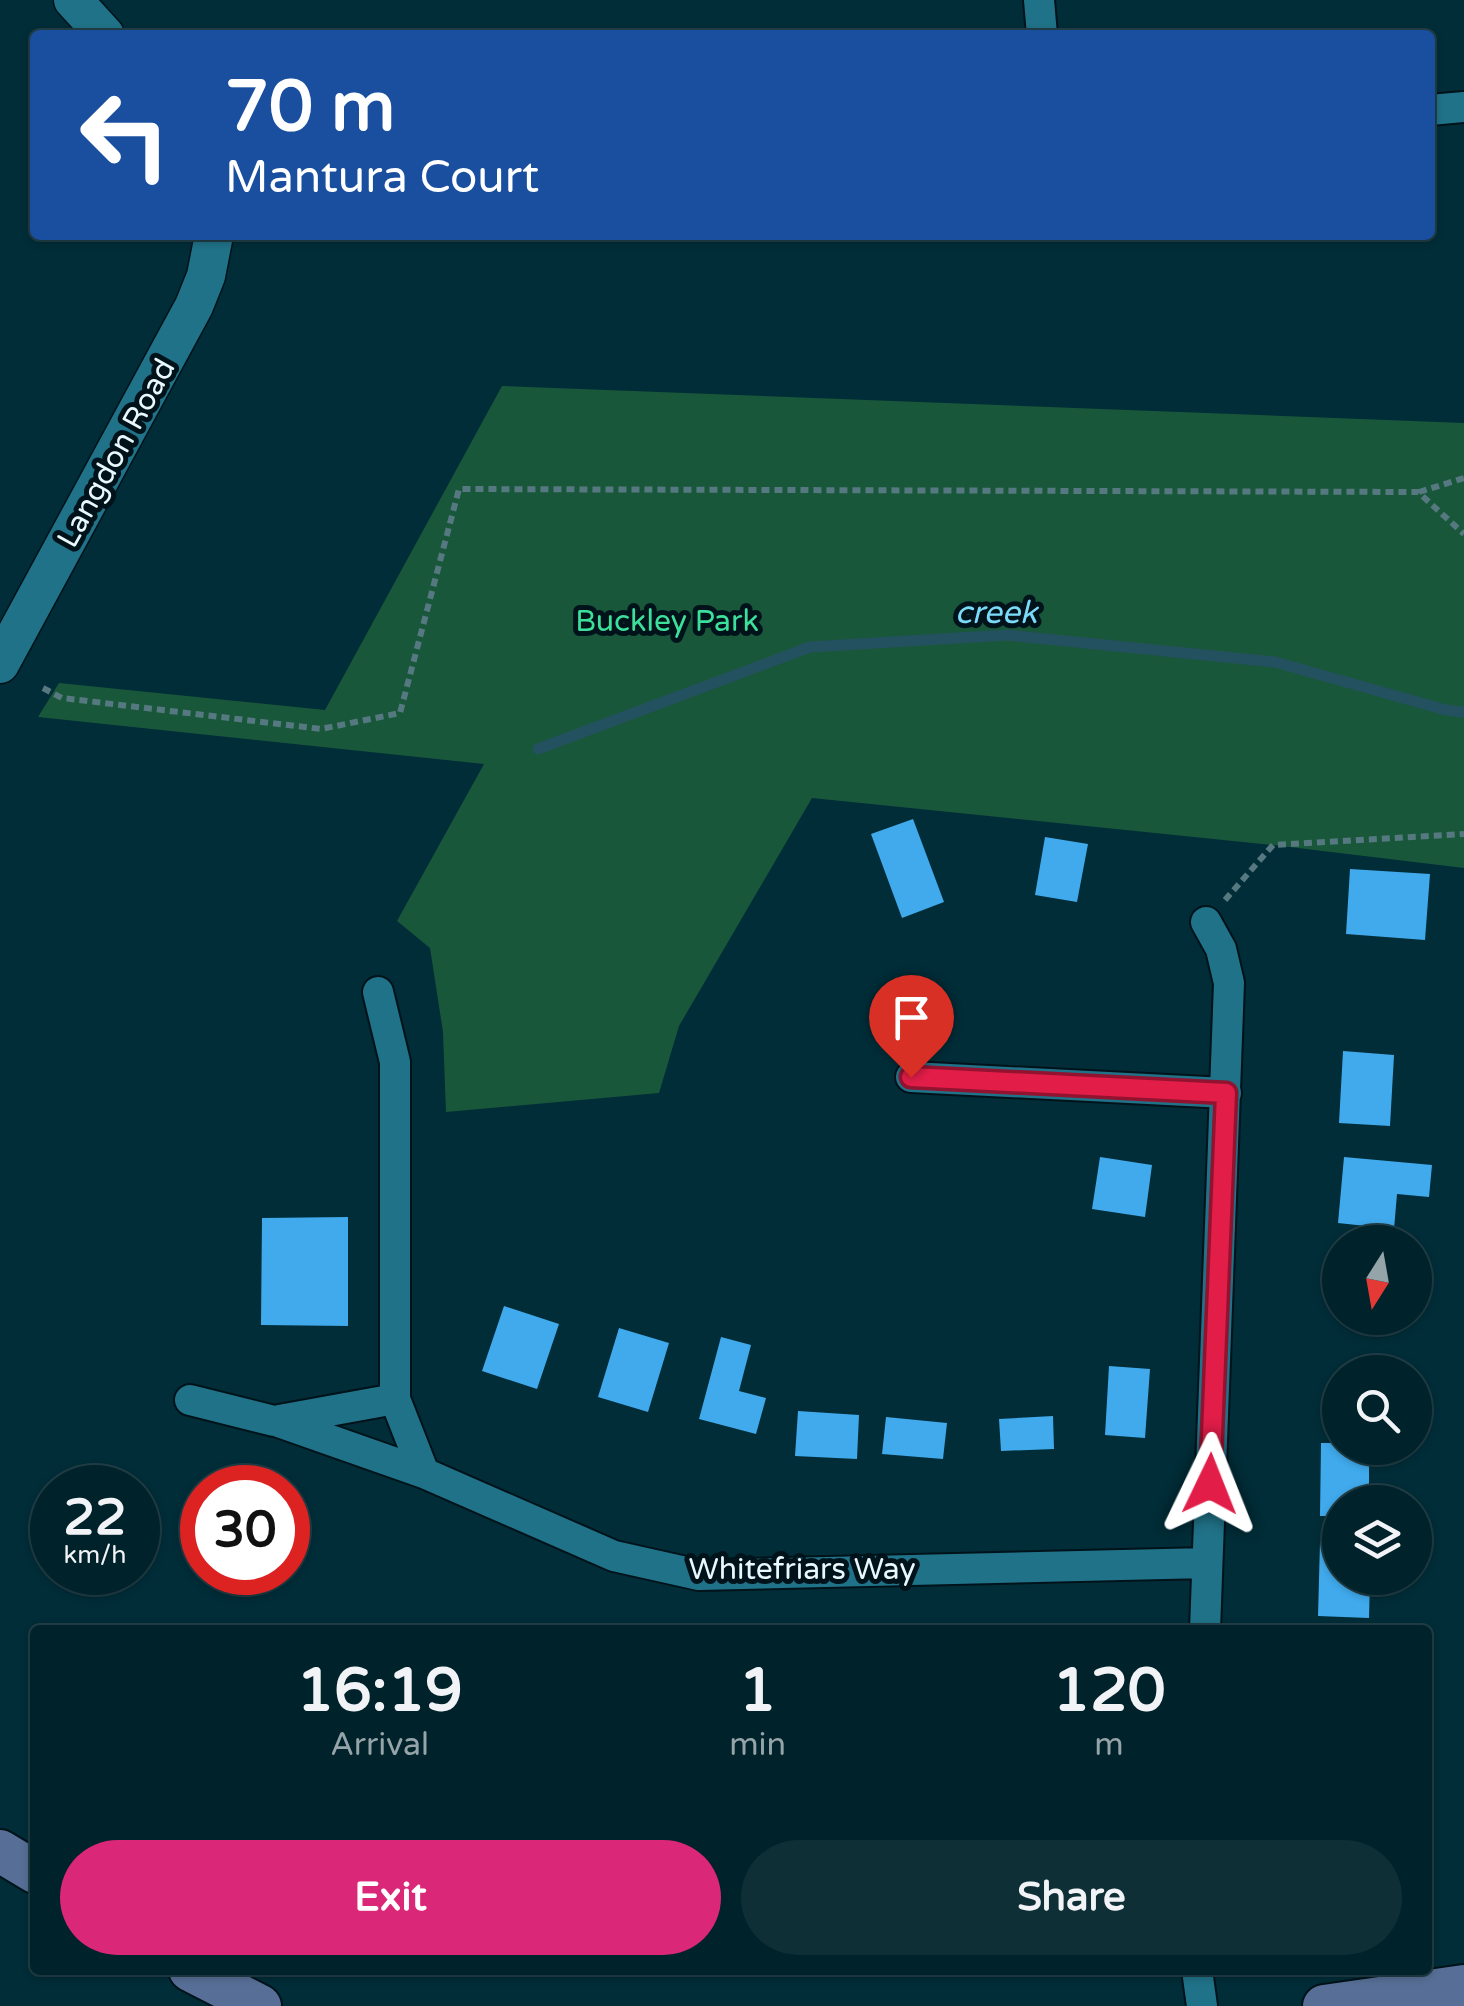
<!DOCTYPE html>
<style>
:root{--surface:#00222a;--page:#0e2f36;--text:#f1f3f6;--muted:#95a4a8;--line:#223f47;--accent:#db2777}
body{margin:0;font-family:"Varela Round",sans-serif;background:var(--page);color:var(--text);height:100vh;display:flex;flex-direction:column;font-size:38px;white-space:nowrap}
*{box-sizing:border-box;margin:0}
p{font-size:32px;color:var(--muted)}
.icon{flex:none;width:55px;height:55px;fill:none;stroke:currentColor;stroke-width:2;stroke-linecap:round;stroke-linejoin:round}
.map{position:relative;flex:1;overflow:hidden}
.drawer{position:absolute;left:30px;top:1625px;width:1402px;height:350px;display:flex;flex-direction:column;background:var(--surface);border-radius:10px;box-shadow:0 2px 8px #0004,0 0 0 2px var(--line)}
.drawer>*{flex:none}
.top-card{position:absolute;left:30px;top:30px;width:1405px;height:210px;border-radius:10px;box-shadow:0 2px 8px #0004,0 0 0 2px var(--line);background:#1a4fa0;color:#fff;overflow:hidden}
.needle{width:65px;rotate:191deg}
.buttons{position:absolute;left:1322px;top:1225px;display:grid;gap:20px}
.buttons a{display:grid;place-items:center;width:110px;height:110px;border-radius:50%;background:var(--surface);box-shadow:0 2px 8px #0004,0 0 0 2px var(--line);font-size:50px}
.speed{position:absolute;left:30px;top:1465px;display:flex;gap:20px;font-size:50px;font-weight:700;text-align:center}
.speed>*{display:grid;place-content:center;width:130px;height:130px;border-radius:50%;background:var(--surface);box-shadow:0 2px 8px #0004,0 0 0 2px var(--line);line-height:1}
.speed small{font-size:25px;font-weight:400}
.speed .limit{border:15px solid #d22;background:#fff;color:#111}
.pin{position:absolute;display:grid;place-items:center;width:85px;height:85px;color:#fff;margin:-102px -42px;border-radius:50% 50% 50% 0;rotate:-45deg;box-shadow:0 0 10px #0007}
.pin .icon{rotate:45deg}
.me{position:absolute;width:110px;margin:-55px;rotate:2deg;stroke-linejoin:round;filter:drop-shadow(0 0 8px #0008)}
.turn{display:flex;align-items:center;gap:35px;height:210px;padding:0 30px;font-size:45px}
.turn .icon{width:130px;height:130px;stroke-width:2.5}
.turn b{display:block;font-size:70px;line-height:85px}
.eta{display:flex;justify-content:space-evenly;align-items:center;height:170px;text-align:center}
.eta b{font-size:60px;font-weight:700;line-height:70px}
.primary-button{display:flex;gap:20px;margin-top:auto;padding:20px 30px}
.primary-button a{flex:1;height:115px;border-radius:60px;background:var(--accent);color:#fff;font-size:40px;font-weight:700;line-height:115px;text-align:center}
.primary-button a+a{background:var(--page);color:var(--text)}
.map>svg:first-child{display:block}
</style>
<div class="map">
<svg width="1464" height="2006" viewBox="0 0 1464 2006">
<rect width="100%" height="100%" fill="#002d38"/>
<!-- green -->
<path fill="#19573b" d="M 502,386 L 1464,423 L 1464,868 L 1273,845 L 812,798 L 679,1026 L 659,1093 L 446,1112 L 443,1032 L 430,948 L 397,921 L 484,764 L 38,717 L 59,683 L 325,710 Z"/>
<g fill="none" stroke-linecap="round" stroke-linejoin="round">
<!-- stream -->
<path stroke="#24515f" stroke-width="11" d="M 538,749 L 810,647 L 1007,635 L 1275,662 L 1446,710 L 1464,712"/>
</g>
<!-- building -->
<path fill="#40aaec" d="M 913,819 L 944,902 L 902,918 L 871,834 Z
M 1045,837 L 1088,844 L 1077,902 L 1035,895 Z
M 1350,869 L 1430,874 L 1425,940 L 1346,934 Z
M 1343,1051 L 1394,1055 L 1390,1126 L 1339,1123 Z
M 1100,1157 L 1152,1165 L 1145,1217 L 1092,1209 Z
M 1344,1157 L 1432,1165 L 1429,1197 L 1397,1194 L 1394,1229 L 1338,1223 Z
M 348,1217 L 348,1326 L 261,1325 L 262,1218 Z
M 504,1306 L 559,1324 L 537,1389 L 482,1371 Z
M 619,1328 L 669,1343 L 648,1412 L 598,1397 Z
M 721,1337 L 751,1345 L 739,1391 L 766,1398 L 756,1434 L 699,1419 Z
M 1109,1366 L 1150,1369 L 1145,1438 L 1105,1435 Z
M 798,1411 L 859,1415 L 857,1459 L 795,1456 Z
M 1053,1416 L 1054,1449 L 1001,1451 L 999,1419 Z
M 886,1417 L 947,1423 L 943,1459 L 882,1454 Z
M 1321,1443 L 1340,1443 L 1340,1448 L 1369,1448 L 1369,1502 L 1340,1502 L 1340,1516 L 1320,1516 Z
M 1320,1542 L 1340,1543 L 1340,1578 L 1370,1578 L 1369,1618 L 1318,1616 Z"/>
<g fill="none" stroke-linecap="round" stroke-linejoin="round">
<defs>
<path id="minor" d="M 1039,0 L 1042,35
M 1430,110 L 1464,107
M 378,992 L 395,1062 L 395,1399 L 424,1473 L 614,1556 L 699,1575 L 1207,1563
M 911,1077 L 1226,1093
M 190,1400 L 274,1421 L 395,1399
M 276,1421 L 424,1473
M 1205,1630 L 1229,983 L 1221,949 L 1206,922
M 1197,1970 L 1202,2006"/>
<path id="tertiary" d="M 73,0 L 105,35
M 0,664 L 194,306 L 206,276 L 214,235"/>
<path id="secondary" d="M 0,1851 L 35,1872
M 190,1970 L 260,2006
M 1324,2006 L 1464,1986"/>
</defs>
<!-- minor casing -->
<use href="#minor" stroke="#00131a" stroke-width="34"/>
<!-- tertiary casing -->
<use href="#tertiary" stroke="#00131a" stroke-width="41"/>
<!-- secondary casing -->
<use href="#secondary" stroke="#00131a" stroke-width="46"/>
<!-- path -->
<path stroke="#567880" stroke-width="6" stroke-dasharray="8 5" stroke-linecap="butt" d="M 1419,492 L 1464,478
M 43,688 L 62,698 L 321,729 L 400,713 L 459,489 L 1418,492 L 1464,534
M 1225,900 L 1273,845 L 1464,834"/>
<!-- minor -->
<use href="#minor" stroke="#207288" stroke-width="30"/>
<!-- tertiary -->
<use href="#tertiary" stroke="#207288" stroke-width="38"/>
<!-- secondary -->
<use href="#secondary" stroke="#576f96" stroke-width="42"/>
</g>
<g fill="none" stroke-linecap="round" stroke-linejoin="round">
<defs>
<path id="route" d="M 911,1077 L 1226,1093 L 1210,1484"/>
</defs>
<!-- route casing -->
<use href="#route" stroke="#92132f" stroke-width="25"/>
<!-- route -->
<use href="#route" stroke="#e11d48" stroke-width="18"/>
</g>
<g text-anchor="middle" stroke-width="10" stroke-linejoin="round" paint-order="stroke">
<!-- street labels -->
<g font-size="30" fill="#e9f8fd" stroke="#00131a">
<text transform="translate(116 453) rotate(-61)" y="10">Langdon Road</text>
<text x="802" y="1579">Whitefriars Way</text>
</g>
<!-- park labels -->
<g font-size="30" fill="#3ce09b" stroke="#00131a">
<text x="667" y="631">Buckley Park</text>
</g>
<!-- water labels -->
<g font-size="32" font-style="italic" fill="#7adaf8" stroke="#00131a">
<text x="996" y="623">creek</text>
</g>
</g>
</svg>
<div class="buttons">
<a><svg class="needle" viewBox="-14 -14 28 28"><path d="M0-13l5 13h-10z" fill="#e53935"/><path d="M0 13l5-13h-10z" fill="#95a4a8"/></svg></a>
<a><svg class="icon" aria-label="search" viewBox="0 0 24 24"><circle cx="10" cy="10" r="6"/><path d="M15 15l6 6"/></svg></a>
<a><svg class="icon" aria-label="layers" viewBox="0 0 24 24"><path d="M12 4l9 5-9 5-9-5zM3 14l9 5 9-5"/></svg></a>
</div>
<div class="speed"><div>22<small>km/h</small></div><div class="limit">30</div></div>
<div class="pin" style="left:911px;top:1077px;background:#d93025"><svg class="icon" aria-label="arrive" viewBox="0 0 24 24"><path d="M6 21V4h12l-3 4 3 4H6"/></svg></div>
<svg class="me" style="left:1210px;top:1484px" viewBox="-20 -20 40 40"><path d="M0-17L14 15 0 8-14 15z" fill="#e11d48" stroke="#fff" stroke-width="4"/></svg>
<div class="top-card">
<div class="turn"><svg class="icon" aria-label="left" viewBox="0 0 24 24"><path d="M17 20v-9H6M10 6l-5 5 5 5"/></svg><div><b>70 m</b>Mantura Court</div></div>
</div>
<section class="drawer">
<div class="eta">
<div><b>16:19</b><p>Arrival</p></div>
<div><b>1</b><p>min</p></div>
<div><b>120</b><p>m</p></div>
</div>
<div class="primary-button"><a>Exit</a><a>Share</a></div>
</section>
</div>
